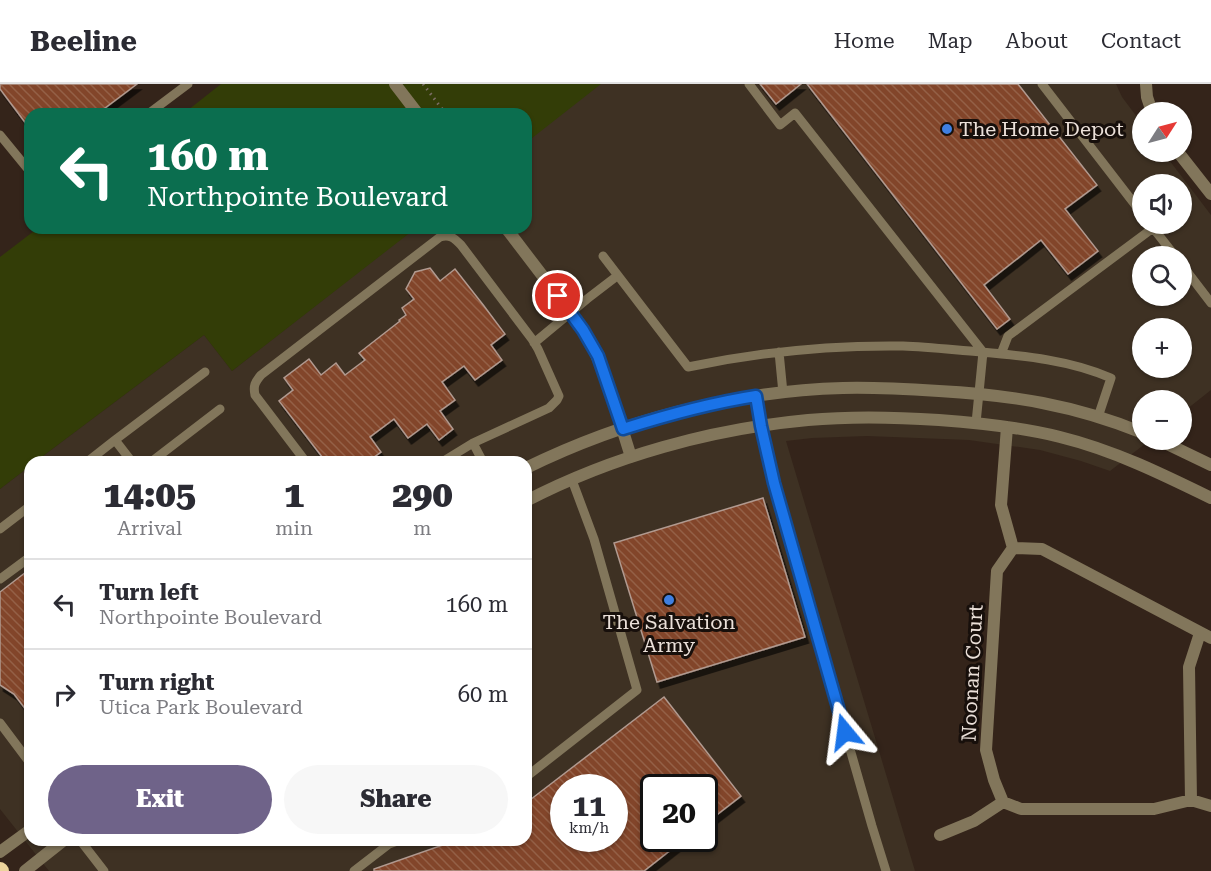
<!DOCTYPE html>
<meta charset="utf-8">
<style>
:root{--surface:#fff;--page:#f7f7f7;--text:#2b2b33;--muted:#7c7c81;--line:#e1e1e2;--accent:#6f6389}
body{margin:0;font-family:"Roboto Serif",serif;background:var(--page);color:var(--text);height:100vh;display:flex;flex-direction:column;font-size:22px;white-space:nowrap}
*{box-sizing:border-box;margin:0}
p{font-size:20px;color:var(--muted)}
.icon{flex:none;width:33px;height:33px;fill:none;stroke:currentColor;stroke-width:2;stroke-linecap:round;stroke-linejoin:round}
.map{position:relative;flex:1;overflow:hidden}
.side{position:absolute;left:24px;top:372px;width:508px;height:390px;display:flex;flex-direction:column;background:var(--surface);border-radius:18px;box-shadow:0 2px 4px #0004}
.side>*{flex:none}
.top-card{position:absolute;left:24px;top:24px;width:508px;height:126px;border-radius:18px;box-shadow:0 2px 4px #0004;background:#0b6e4f;color:#fff;overflow:hidden}
.needle{width:39px;rotate:54deg}
.controls{position:absolute;left:1132px;top:18px;display:grid;gap:12px}
.controls a{display:grid;place-items:center;width:60px;height:60px;border-radius:50%;background:var(--surface);box-shadow:0 2px 4px #0004;font-size:30px}
.speed{position:absolute;left:550px;top:690px;display:flex;gap:12px;font-size:30px;font-weight:700;text-align:center}
.speed>*{display:grid;place-content:center;width:78px;height:78px;border-radius:50%;background:var(--surface);box-shadow:0 2px 4px #0004;line-height:1}
.speed small{font-size:15px;font-weight:400}
.speed .limit{border:3px solid #111;border-radius:9px;background:#fff;color:#111}
.pin{position:absolute;display:grid;place-items:center;width:51px;height:51px;color:#fff;margin:-26px;border:3px solid #fff;border-radius:50%;box-shadow:0 2px 6px #0007}
.me{position:absolute;width:66px;margin:-33px;rotate:344deg;stroke-linejoin:round;filter:drop-shadow(0 0 4px #0008)}
.turn{display:flex;align-items:center;gap:21px;height:126px;padding:0 24px;font-size:27px}
.turn .icon{width:78px;height:78px;stroke-width:2.5}
.turn b{display:block;font-size:42px;line-height:51px}
.eta{display:flex;justify-content:space-evenly;align-items:center;height:102px;text-align:center}
.eta b{font-size:36px;font-weight:800;line-height:42px}
.action{display:flex;gap:12px;margin-top:auto;padding:12px 24px}
.action a{flex:1;height:69px;border-radius:36px;background:var(--accent);color:#fff;font-size:24px;font-weight:800;line-height:69px;text-align:center}
.action a+a{background:var(--page);color:var(--text)}
ul{padding:0;list-style:none}
li{display:flex;align-items:center;gap:18px;height:90px;padding:0 24px;border-top:2px solid var(--line)}
li div{flex:1}
li b{display:block;font-size:22px}
li em{font-style:normal}
header{display:flex;align-items:center;gap:36px;box-sizing:border-box;height:84px;padding:0 30px;background:var(--surface);border-bottom:2px solid var(--line)}
header strong{font-size:28px}
nav{display:flex;gap:33px;margin-inline-start:auto;font-size:21px}
.map>svg:first-child{display:block}
</style>
<header>
<strong>Beeline</strong>
<nav><a>Home</a><a>Map</a><a>About</a><a>Contact</a></nav>
</header>
<div class="map">
<svg width="1211" height="787" viewBox="0 0 1211 787">
<defs>
<pattern id="building-back-hatch" width="6" height="6" patternUnits="userSpaceOnUse" patternTransform="scale(1.5)"><rect width="6" height="6" fill="#824529"/><path d="M-1 5l2 2M0 0l6 6M5-1l2 2" fill="none" stroke="#946047"/></pattern>
<filter id="shadow"><feDropShadow dx="3.5" dy="6" stdDeviation="0" flood-color="#0009"/></filter>
</defs>
<rect width="100%" height="100%" fill="#34241a"/>
<!-- commercial -->
<path fill="#3e3123" fill-rule="evenodd" d="M 598,0 L 1116,0 L 1122,13 L 1143,41 L 1143,68 L 1163,68 L 1211,131 L 1211,306 L 1182,329 L 1182,316 L 1143,316 L 1143,356 L 1150,356 L 1110,387 L 1081,377 L 1040,366 L 969,356 L 867,352 L 812,354 L 786,357 L 915,787 L 49,787 L 0,725 L 0,405 L 30,382 L 30,756 L 526,756 L 526,378 L 35,378 L 204,251 L 232,287 L 415,144 L 526,144 L 527,56 ZM 1143,100 L 1182,100 L 1182,140 L 1143,140 ZM 1143,172 L 1182,172 L 1182,212 L 1143,212 ZM 1143,244 L 1182,244 L 1182,284 L 1143,284 ZM 564,704 L 615,704 L 615,754 L 564,754 ZM 654,704 L 705,704 L 705,754 L 654,754 Z"/>
<!-- green -->
<path fill="#333d07" d="M 221,0 L 601,0 L 527,58 L 526,30 L 183,30 Z
M 38,144 L 416,144 L 232,287 L 204,251 L 35,378 L 30,378 L 30,382 L 0,405 L 0,173 Z"/>
<!-- building -->
<path fill="url(#building-back-hatch)" stroke="#b19a90" stroke-width="1.5" fill-rule="evenodd" filter="url(#shadow)" d="M 0,0 L 137,0 L 97,30 L 30,30 L 30,45 L 0,5 Z
M 760,0 L 801,0 L 776,20 Z
M 807,0 L 1018,0 L 1097,101 L 1065,125 L 1098,167 L 1068,190 L 1041,156 L 984,201 L 1010,235 L 997,245 Z
M 430,184 L 440,197 L 455,185 L 484,222 L 505,250 L 491,261 L 502,276 L 475,296 L 464,282 L 442,298 L 455,316 L 440,327 L 453,345 L 439,356 L 427,340 L 408,354 L 394,335 L 370,353 L 381,368 L 367,378 L 326,378 L 279,317 L 293,306 L 284,294 L 309,275 L 321,291 L 336,279 L 345,291 L 365,276 L 359,269 L 400,237 L 399,236 L 406,231 L 402,224 L 414,215 L 406,205 L 415,188 Z
M 763,414 L 805,553 L 657,598 L 614,459 Z
M 30,485 L 30,631 L 14,610 L 0,601 L 0,508 Z
M 664,613 L 741,712 L 705,740 L 705,704 L 654,704 L 654,754 L 686,754 L 644,787 L 374,787 L 374,785 L 457,756 L 526,756 L 526,719 ZM 564,704 L 615,704 L 615,754 L 564,754 Z"/>
<g fill="none" stroke-linecap="round" stroke-linejoin="round">
<!-- path -->
<path stroke="#7c6e66" stroke-width="3" stroke-dasharray="1.5 4.5" stroke-linecap="butt" d="M 423,0 L 446,30"/>
<!-- service -->
<path stroke="#82765b" stroke-width="9" d="M 749,0 L 780,41 L 795,29 L 983,268 L 976,339
M 1042,0 L 1143,131
M 148,30 L 188,0
M 0,51 L 27,84 L 30,86
M 1150,140 L 1175,172
M 603,172 L 688,283 C 759,268 831,261 903,262 C 929,263 955,266 981,268 C 1025,272 1070,276 1111,294 L 1098,333
M 1182,181 L 1211,219
M 534,259 L 587,215 L 617,192
M 779,268 L 783,309
M 1001,270 L 1008,252 L 1153,144
M 756,312 L 761,342 L 774,399 L 872,742 L 886,787
M 115,356 L 205,288
M 473,359 L 483,378
M 87,378 L 115,356 L 132,378
M 151,378 L 220,325
M 306,378 L 255,311 C 253,302 255,298 261,291 L 440,153 C 450,150 454,154 461,161 L 532,255 L 538,265 L 559,312 L 557,316 L 549,324 L 473,359 L 442,378
M 0,445 L 30,422
M 0,495 L 30,473
M 0,639 L 30,679
M 526,693 L 637,606 L 594,455 L 572,396
M 80,756 L 104,787
M 354,787 L 389,760 L 400,756"/>
<!-- minor -->
<path stroke="#82765b" stroke-width="12" d="M 395,0 L 418,30
M 1146,0 L 1147,13 L 1152,28
M 1178,68 L 1211,110
M 506,144 L 571,229 L 591,259 L 607,296 L 631,373
M 1159,356 L 1211,381
M 526,384 C 624,336 734,307 843,304 C 875,303 907,305 939,307 C 1011,311 1075,321 1143,349
M 526,417 C 613,372 711,345 808,336 C 852,332 895,333 939,336 C 980,339 1021,343 1060,353 C 1113,366 1162,390 1211,414
M 1013,464 L 1042,465 L 1211,554
M 1191,716 L 1189,583 L 1200,549
M 1003,718 L 994,696 L 986,666 L 997,487 L 1013,464 L 1001,421 L 1007,343
M 940,751 L 974,737 L 1003,718 L 1021,725 L 1154,725 L 1191,716 L 1211,722
M 0,768 L 30,746
M 25,787 L 64,756"/>
<!-- trunk -->
<path stroke="#ecd49c" stroke-width="16" d="M 0,786 L 1,787"/>
</g>
<g fill="none" stroke-linecap="round" stroke-linejoin="round">
<defs>
<path id="route" d="M 558,212 L 583,246 L 598,272 L 623,345 C 667,331 711,319 756,312 L 761,342 L 774,399 L 845,648"/>
</defs>
<!-- route casing -->
<use href="#route" stroke="#114b97" stroke-width="15"/>
<!-- route -->
<use href="#route" stroke="#1a73e8" stroke-width="10"/>
</g>
<!-- markers -->
<g fill="#3f7fe0" stroke="#170f0b" stroke-width="2">
<circle cx="947" cy="45" r="6"/>
<circle cx="669" cy="516" r="6"/>
</g>
<g text-anchor="middle" stroke-width="6" stroke-linejoin="round" paint-order="stroke">
<!-- poi labels -->
<g font-size="20" fill="#ebe0d9" stroke="#170f0b" text-anchor="start">
<text x="959" y="52">The Home Depot</text>
<text x="669" y="545" text-anchor="middle">The Salvation<tspan x="669" dy="23">Army</tspan></text>
</g>
<!-- street labels -->
<g font-size="20" fill="#ebe0d9" stroke="#170f0b">
<text transform="translate(972 589) rotate(-87)" y="7">Noonan Court</text>
</g>
</g>
</svg>
<div class="controls">
<a><svg class="needle" viewBox="-14 -14 28 28"><path d="M0-13l5 13h-10z" fill="#e53935"/><path d="M0 13l5-13h-10z" fill="#7c7c81"/></svg></a>
<a><svg class="icon" aria-label="sound" viewBox="0 0 24 24"><path d="M4 9h4l5-4v14l-5-4H4zM17 9q2 3 0 6"/></svg></a>
<a><svg class="icon" aria-label="search" viewBox="0 0 24 24"><circle cx="10" cy="10" r="6"/><path d="M15 15l6 6"/></svg></a>
<a>+</a>
<a>−</a>
</div>
<div class="speed"><div>11<small>km/h</small></div><div class="limit">20</div></div>
<div class="pin" style="left:558px;top:212px;background:#d93025"><svg class="icon" aria-label="arrive" viewBox="0 0 24 24"><path d="M6 21V4h12l-3 4 3 4H6"/></svg></div>
<svg class="me" style="left:845px;top:648px" viewBox="-20 -20 40 40"><path d="M0-17L14 15 0 8-14 15z" fill="#1a73e8" stroke="#fff" stroke-width="4"/></svg>
<div class="top-card">
<div class="turn"><svg class="icon" aria-label="left" viewBox="0 0 24 24"><path d="M17 20v-9H6M10 6l-5 5 5 5"/></svg><div><b>160 m</b>Northpointe Boulevard</div></div>
</div>
<section class="side">
<div class="eta">
<div><b>14:05</b><p>Arrival</p></div>
<div><b>1</b><p>min</p></div>
<div><b>290</b><p>m</p></div>
</div>
<ul>
<li><svg class="icon" aria-label="left" viewBox="0 0 24 24"><path d="M17 20v-9H6M10 6l-5 5 5 5"/></svg><div><b>Turn left</b><p>Northpointe Boulevard</p></div><em>160 m</em></li>
<li><svg class="icon" aria-label="right" viewBox="0 0 24 24"><path d="M7 20v-9h11M14 6l5 5-5 5"/></svg><div><b>Turn right</b><p>Utica Park Boulevard</p></div><em>60 m</em></li>
</ul>
<div class="action"><a>Exit</a><a>Share</a></div>
</section>
</div>
